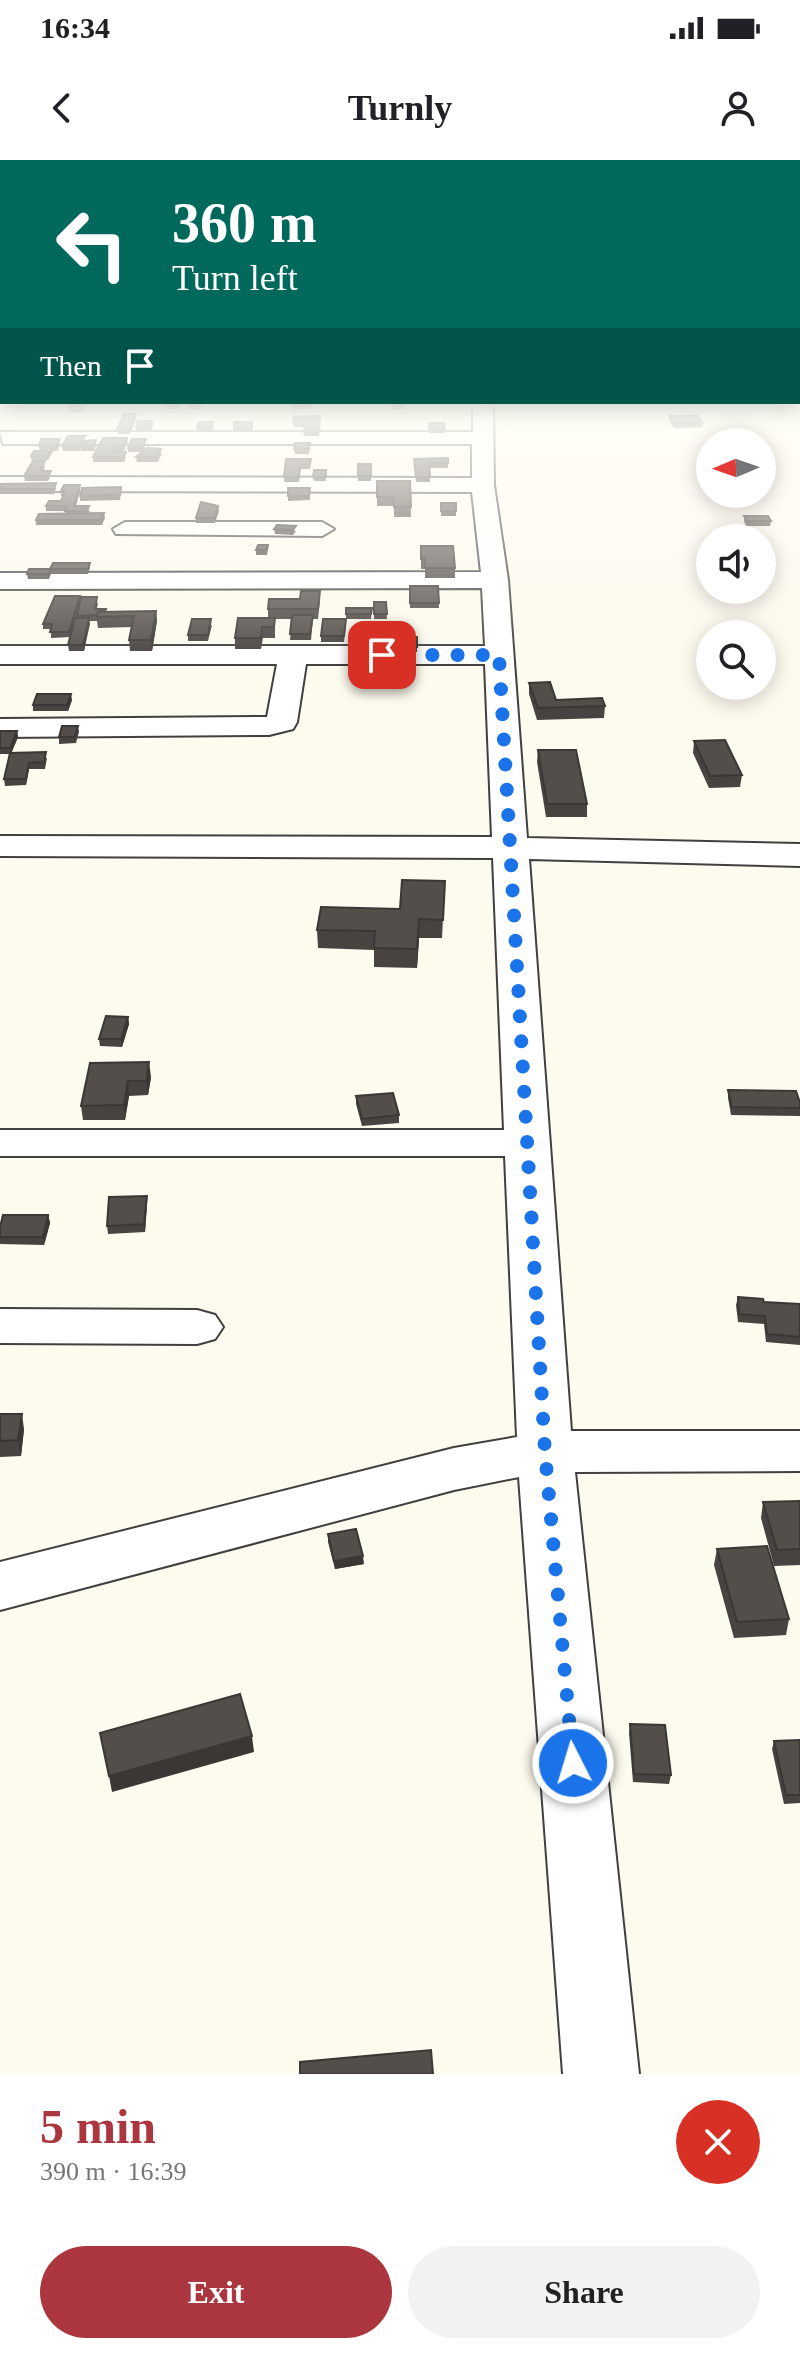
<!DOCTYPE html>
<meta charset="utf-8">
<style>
:root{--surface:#fff;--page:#f2f2f2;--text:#202124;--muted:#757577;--accent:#ab363f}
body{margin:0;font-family:Georgia,serif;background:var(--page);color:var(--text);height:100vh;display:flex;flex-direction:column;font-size:30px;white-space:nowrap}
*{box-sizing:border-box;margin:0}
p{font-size:26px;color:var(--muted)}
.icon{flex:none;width:44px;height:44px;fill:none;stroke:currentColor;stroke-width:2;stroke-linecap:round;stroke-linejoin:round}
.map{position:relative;height:1914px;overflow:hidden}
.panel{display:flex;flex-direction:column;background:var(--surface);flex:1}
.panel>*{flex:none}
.banner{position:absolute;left:0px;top:0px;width:800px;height:244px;box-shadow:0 4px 20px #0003;background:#00695c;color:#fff;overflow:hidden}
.needle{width:52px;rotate:268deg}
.fabs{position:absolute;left:696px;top:268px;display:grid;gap:16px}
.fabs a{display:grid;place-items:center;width:80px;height:80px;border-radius:50%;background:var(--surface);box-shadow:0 4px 20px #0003;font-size:40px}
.pin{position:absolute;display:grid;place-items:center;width:68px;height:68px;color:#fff;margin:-34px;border-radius:16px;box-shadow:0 4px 12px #0006}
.me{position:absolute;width:88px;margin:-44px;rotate:355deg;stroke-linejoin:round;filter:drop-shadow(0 0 6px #0008)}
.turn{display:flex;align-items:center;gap:28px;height:168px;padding:0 40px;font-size:36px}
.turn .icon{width:104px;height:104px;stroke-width:2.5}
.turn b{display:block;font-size:56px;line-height:68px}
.then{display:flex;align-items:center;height:76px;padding:0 40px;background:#0003;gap:16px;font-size:30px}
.round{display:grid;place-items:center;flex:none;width:84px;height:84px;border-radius:42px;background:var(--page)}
.head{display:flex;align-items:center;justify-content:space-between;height:136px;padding:0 40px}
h1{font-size:48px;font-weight:800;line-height:60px;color:var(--accent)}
.button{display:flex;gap:16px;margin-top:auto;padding:16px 40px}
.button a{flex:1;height:92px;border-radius:48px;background:var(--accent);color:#fff;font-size:32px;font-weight:800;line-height:92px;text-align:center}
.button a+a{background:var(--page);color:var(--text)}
.status{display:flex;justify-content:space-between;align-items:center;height:56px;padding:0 40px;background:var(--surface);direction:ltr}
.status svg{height:22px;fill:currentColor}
header{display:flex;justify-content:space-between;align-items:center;height:104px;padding:0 40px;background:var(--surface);font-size:36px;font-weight:800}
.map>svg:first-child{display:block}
</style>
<div class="status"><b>16:34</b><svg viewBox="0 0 49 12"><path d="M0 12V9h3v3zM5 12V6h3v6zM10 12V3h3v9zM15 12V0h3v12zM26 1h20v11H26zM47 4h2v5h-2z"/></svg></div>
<header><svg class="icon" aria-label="back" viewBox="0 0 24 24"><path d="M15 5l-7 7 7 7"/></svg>Turnly<svg class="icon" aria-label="person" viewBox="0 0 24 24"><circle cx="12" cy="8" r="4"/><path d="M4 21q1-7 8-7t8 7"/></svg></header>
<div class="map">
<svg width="800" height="1914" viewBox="0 0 800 1914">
<rect width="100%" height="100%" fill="#fdfaee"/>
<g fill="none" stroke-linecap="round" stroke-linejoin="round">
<defs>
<path id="minor" d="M 473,242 L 493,242 L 494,325 L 508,420 L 527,678 L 800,684 L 800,706 L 529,699 L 571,1271 L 800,1271 L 800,1311 L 575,1312 L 639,1914 L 563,1914 L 519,1317 L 454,1330 L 0,1450 L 0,1402 L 454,1288 L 517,1277 L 505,996 L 0,996 L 0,970 L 504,970 L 493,698 L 0,696 L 0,676 L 492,677 L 485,504 L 306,504 L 297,562 L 293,569 L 269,575 L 0,577 L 0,559 L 267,557 L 277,504 L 0,504 L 0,486 L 485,486 L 482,428 L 0,429 L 0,413 L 481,412 L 472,332 L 0,331 L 0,317 L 472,318 L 472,284 L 3,284 L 0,272 L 473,272 Z
M 125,362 L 322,362 L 334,369 L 322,376 L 116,374 L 113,369 Z
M 0,1149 L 197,1150 L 215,1155 L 223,1167 L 215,1179 L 197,1184 L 0,1183 Z"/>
</defs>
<!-- minor casing -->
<use href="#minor" stroke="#404040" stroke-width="4"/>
<!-- minor -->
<use href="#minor" fill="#fff" fill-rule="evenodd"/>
</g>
<!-- wall -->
<path fill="#484340" d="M 88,242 L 83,252 L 71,252 L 70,247 Z
M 166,242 L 180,245 L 179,249 L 166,250 Z
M 188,242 L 202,242 L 201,249 L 187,249 Z
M 290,242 L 311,242 L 311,248 L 291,249 Z
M 391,242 L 405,242 L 405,249 L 391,249 Z
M 136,254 L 136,259 L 130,274 L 118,274 L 117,269 Z
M 320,256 L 319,276 L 304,276 L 305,267 L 294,267 L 293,262 Z
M 669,256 L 703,263 L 702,267 L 674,268 L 669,260 Z
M 152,261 L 153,266 L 150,272 L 136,272 L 136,267 Z
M 234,262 L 252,262 L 252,272 L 234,272 Z
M 429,263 L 444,263 L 445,273 L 429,273 Z
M 214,266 L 212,272 L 197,272 L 197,268 Z
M 127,278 L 128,282 L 124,291 L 114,291 L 114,292 L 126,297 L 124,302 L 93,302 L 93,297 Z
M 96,280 L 95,291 L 81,291 L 81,288 L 80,291 L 63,291 L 62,286 L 85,281 Z
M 60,283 L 58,291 L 53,291 L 48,300 L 31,300 L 31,296 L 40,291 L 39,286 Z
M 146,283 L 143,292 L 162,293 L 158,302 L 137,302 L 136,297 L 142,292 L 128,292 L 128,288 Z
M 310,283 L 309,294 L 295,294 L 294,289 Z
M 448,298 L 448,308 L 429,308 L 430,322 L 416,322 L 414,299 Z
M 286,299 L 311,304 L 310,309 L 301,309 L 299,322 L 284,322 Z
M 358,304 L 371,304 L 371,321 L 358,321 Z
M 46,305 L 43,311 L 51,311 L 51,316 L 48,321 L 25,321 L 24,316 Z
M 326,310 L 326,321 L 314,321 L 313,317 Z
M 377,321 L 410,321 L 411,357 L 394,357 L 394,346 L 377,346 Z
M 0,324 L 56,328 L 54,334 L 0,334 Z
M 288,328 L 310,328 L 310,340 L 288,341 Z
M 80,330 L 76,346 L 90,351 L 89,354 L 104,353 L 105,358 L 102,365 L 36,365 L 36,360 L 65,354 L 65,351 L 46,351 L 46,346 L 61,341 L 63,336 L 61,336 L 61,331 Z
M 121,332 L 120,340 L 80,341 L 80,336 Z
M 441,343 L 456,343 L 456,356 L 441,356 Z
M 218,346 L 219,351 L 215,363 L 196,363 L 196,358 Z
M 744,356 L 771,361 L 770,366 L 746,366 L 744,361 Z
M 277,365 L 296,371 L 293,375 L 275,374 L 274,369 Z
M 268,385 L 267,395 L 256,395 L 256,390 Z
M 421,386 L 455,408 L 455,418 L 425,418 L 425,409 L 421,409 Z
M 90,403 L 90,408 L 88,414 L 51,414 L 49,419 L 28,419 L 27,414 L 50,409 Z
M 410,426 L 438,426 L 439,448 L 410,448 Z
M 81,438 L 98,443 L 97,449 L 106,451 L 156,451 L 157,461 L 152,491 L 130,491 L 129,480 L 132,467 L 98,468 L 97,461 L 89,461 L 84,491 L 69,491 L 68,485 L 70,477 L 51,478 L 51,469 L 43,469 L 43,464 Z
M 320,441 L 318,459 L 313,459 L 311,480 L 290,480 L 292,459 L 275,459 L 275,478 L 263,478 L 261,489 L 235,489 L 235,478 L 268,458 L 268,449 Z
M 374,442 L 386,442 L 387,459 L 374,459 Z
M 346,448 L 372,448 L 371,459 L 346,459 Z
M 212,465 L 208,481 L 188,481 L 188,475 Z
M 346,465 L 344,482 L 321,482 L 321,476 Z
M 417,477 L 417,492 L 385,493 L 385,478 Z
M 529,523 L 556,540 L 605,546 L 604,558 L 537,560 L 529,534 Z
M 72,540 L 68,551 L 33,551 L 33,545 Z
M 78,566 L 79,572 L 76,583 L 59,584 L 59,577 Z
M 0,571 L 17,571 L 18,577 L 11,593 L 47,598 L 45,609 L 29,609 L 26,625 L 5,626 L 4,619 L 10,594 L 0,594 Z
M 694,581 L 742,615 L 740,627 L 709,628 L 693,593 Z
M 538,590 L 587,644 L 587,657 L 546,657 L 537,602 Z
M 445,721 L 442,778 L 419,778 L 417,808 L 374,807 L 374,790 L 318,788 L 317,770 L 400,749 Z
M 128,857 L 129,864 L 122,887 L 100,886 L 99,879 Z
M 90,903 L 151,917 L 148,935 L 129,936 L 125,960 L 83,960 L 81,946 Z
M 728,930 L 800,943 L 800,956 L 731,955 L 728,938 Z
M 356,936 L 399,955 L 399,963 L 362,966 L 356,944 Z
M 147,1036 L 147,1044 L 145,1072 L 108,1074 L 107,1066 Z
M 48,1055 L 50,1063 L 44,1085 L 0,1084 L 0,1067 Z
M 738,1137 L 764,1142 L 800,1144 L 800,1185 L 766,1182 L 764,1164 L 738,1162 L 736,1145 Z
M 0,1254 L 24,1269 L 21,1296 L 0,1297 Z
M 800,1341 L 800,1405 L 774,1406 L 761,1358 L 763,1342 Z
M 328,1374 L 364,1404 L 335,1409 L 328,1382 Z
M 717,1389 L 789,1459 L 786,1475 L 734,1478 L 714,1405 Z
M 630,1564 L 671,1615 L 669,1624 L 633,1622 L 629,1573 Z
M 800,1580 L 800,1643 L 784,1644 L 772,1589 L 774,1581 Z"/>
<!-- shaded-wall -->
<path fill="#3b3734" d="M 136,254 L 136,259 L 130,274 L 129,270 Z
M 53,286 L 53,291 L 48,300 L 47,296 Z
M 80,325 L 80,330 L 74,351 L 74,346 Z
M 156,451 L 157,461 L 152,491 L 151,480 Z
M 89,458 L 90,464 L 84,491 L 83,485 Z
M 71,534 L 72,540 L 68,551 L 67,545 Z
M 17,571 L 18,577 L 11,594 L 10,588 Z
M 29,603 L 29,609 L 26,625 L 26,619 Z
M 419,759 L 419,778 L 417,808 L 417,789 Z
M 128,857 L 129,864 L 122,887 L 121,879 Z
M 149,902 L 151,917 L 148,935 L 146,921 Z
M 128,921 L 129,936 L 125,960 L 124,945 Z
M 147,1036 L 147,1044 L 145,1072 L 144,1064 Z
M 48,1055 L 50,1063 L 44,1085 L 43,1077 Z
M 22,1254 L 24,1269 L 21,1296 L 18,1280 Z
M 363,1396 L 364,1404 L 335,1409 L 334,1401 Z
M 252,1576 L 254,1592 L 112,1632 L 109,1616 Z"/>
<!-- building -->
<path fill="#544e4a" stroke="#3b3734" stroke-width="2" d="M 73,242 L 85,242 L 82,247 L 70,247 Z
M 166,242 L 179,242 L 179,245 L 165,245 Z
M 188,242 L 201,242 L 201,244 L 187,244 Z
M 290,242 L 311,242 L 311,244 L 291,244 Z
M 391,242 L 405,242 L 405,245 L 391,245 Z
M 124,254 L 136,254 L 129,270 L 117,269 Z
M 697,255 L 703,263 L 674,263 L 669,256 Z
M 320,256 L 319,272 L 304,272 L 305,262 L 293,262 L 294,257 Z
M 138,261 L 152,261 L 150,267 L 136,267 Z
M 199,262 L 213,262 L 212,267 L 197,268 Z
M 234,262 L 252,262 L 252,268 L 234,268 Z
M 429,263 L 444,263 L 445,269 L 429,269 Z
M 68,276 L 85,276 L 79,286 L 62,286 Z
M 103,278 L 127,278 L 123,286 L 114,286 L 111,292 L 126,292 L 124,297 L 93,297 Z
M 41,279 L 60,279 L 57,286 L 53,286 L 47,296 L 31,296 L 34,291 L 43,291 L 47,286 L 39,286 Z
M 132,279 L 146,279 L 142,288 L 128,288 Z
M 96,280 L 94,286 L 81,286 L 83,281 Z
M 295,283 L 310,283 L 309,289 L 294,289 Z
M 147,288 L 161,289 L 157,297 L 136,297 Z
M 448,298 L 448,303 L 429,303 L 430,317 L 416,317 L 414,299 Z
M 286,299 L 311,299 L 310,304 L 300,304 L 299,317 L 284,317 Z
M 33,301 L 45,301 L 40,311 L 51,311 L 47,316 L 24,316 Z
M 358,304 L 371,304 L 371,316 L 358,316 Z
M 314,310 L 326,310 L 326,317 L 313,317 Z
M 377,321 L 410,321 L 411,347 L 394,347 L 394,337 L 377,337 Z
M 56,323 L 54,329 L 0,329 L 0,324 Z
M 64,325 L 80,325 L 74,346 L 89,346 L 87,351 L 65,351 L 67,346 L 46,346 L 49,341 L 61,341 L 65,331 L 61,331 Z
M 121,327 L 120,335 L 80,336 L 82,328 Z
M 288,328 L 310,328 L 309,336 L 288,336 Z
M 201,342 L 218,346 L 215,358 L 196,358 Z
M 441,343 L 456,343 L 456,351 L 441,351 Z
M 104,353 L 101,360 L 36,360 L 39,354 Z
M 744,356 L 768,356 L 771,361 L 747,361 Z
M 277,365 L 296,366 L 293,370 L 274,369 Z
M 258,385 L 268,385 L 267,390 L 256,390 Z
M 421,386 L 453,386 L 455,408 L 425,408 L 425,398 L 421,399 Z
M 53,403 L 90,403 L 88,409 L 50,409 Z
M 29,409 L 51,409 L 49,414 L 27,414 Z
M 410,426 L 438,426 L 439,443 L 410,443 Z
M 301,431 L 320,431 L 318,449 L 268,449 L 269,439 L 300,439 Z
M 55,436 L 80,436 L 69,472 L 50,472 L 52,464 L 43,464 Z
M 81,437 L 97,437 L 95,449 L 106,449 L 105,451 L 98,452 L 97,455 L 77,456 Z
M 374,442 L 386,442 L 387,454 L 374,454 Z
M 346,448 L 372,448 L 371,454 L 346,454 Z
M 156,451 L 151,480 L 129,480 L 134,456 L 97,457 L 98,452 Z
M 292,455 L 313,455 L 310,474 L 290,474 Z
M 75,458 L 89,458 L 83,485 L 68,485 Z
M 238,458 L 275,458 L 274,467 L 262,467 L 261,478 L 235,478 Z
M 192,459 L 211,459 L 208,475 L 188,475 Z
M 323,459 L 346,459 L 344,476 L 321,476 Z
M 417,477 L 417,487 L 385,487 L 385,478 Z
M 550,522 L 556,540 L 602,538 L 605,546 L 538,548 L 529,523 Z
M 37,534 L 71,534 L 67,545 L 33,545 Z
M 62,566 L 78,566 L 75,577 L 59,577 Z
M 0,571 L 17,571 L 10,588 L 0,588 Z
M 725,580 L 742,615 L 710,616 L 694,581 Z
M 538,590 L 576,590 L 587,644 L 547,644 Z
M 46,592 L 44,602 L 29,603 L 26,619 L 4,619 L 10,593 Z
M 402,720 L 445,721 L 443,760 L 419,759 L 417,789 L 374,788 L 375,771 L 317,770 L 321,747 L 400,749 Z
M 106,856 L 128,857 L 121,879 L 99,879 Z
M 149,902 L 146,921 L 128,921 L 124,945 L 81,946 L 90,903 Z
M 728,930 L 796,931 L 800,943 L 800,948 L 732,947 Z
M 393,933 L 399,955 L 362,959 L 356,936 Z
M 147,1036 L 144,1064 L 107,1066 L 109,1037 Z
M 3,1055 L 48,1055 L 43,1077 L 0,1077 L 0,1067 Z
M 738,1137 L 763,1139 L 764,1142 L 800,1144 L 800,1177 L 767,1174 L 765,1156 L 739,1154 Z
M 0,1254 L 22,1254 L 18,1280 L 0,1281 Z
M 800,1341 L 800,1389 L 777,1390 L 763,1342 Z
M 356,1369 L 363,1396 L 334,1401 L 328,1374 Z
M 767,1386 L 789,1459 L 737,1462 L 717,1389 Z
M 240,1534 L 252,1576 L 109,1616 L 100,1573 Z
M 630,1564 L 665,1565 L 671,1615 L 634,1614 Z
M 800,1580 L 800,1635 L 786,1635 L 774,1581 Z
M 431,1890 L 433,1914 L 300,1914 L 300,1902 Z"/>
<!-- sky -->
<linearGradient id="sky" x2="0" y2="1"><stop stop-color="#95c4ea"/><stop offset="0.47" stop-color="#fefdf7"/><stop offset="1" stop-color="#fefdf7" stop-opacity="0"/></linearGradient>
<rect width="800" height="507" fill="url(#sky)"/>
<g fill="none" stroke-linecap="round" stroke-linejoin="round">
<!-- route -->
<path stroke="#1a73e8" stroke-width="14" stroke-dasharray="0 25.2" d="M 382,495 L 499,495 L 545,1292 L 573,1603"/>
</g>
</svg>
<div class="fabs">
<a><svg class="needle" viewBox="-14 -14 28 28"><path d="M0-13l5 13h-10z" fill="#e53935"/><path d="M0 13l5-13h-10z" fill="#757577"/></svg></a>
<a><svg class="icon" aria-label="sound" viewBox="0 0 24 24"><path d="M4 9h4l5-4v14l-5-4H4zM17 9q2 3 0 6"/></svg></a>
<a><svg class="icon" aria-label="search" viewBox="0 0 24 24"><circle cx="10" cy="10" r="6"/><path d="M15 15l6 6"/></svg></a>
</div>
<div class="pin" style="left:382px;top:495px;background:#d93025"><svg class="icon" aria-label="arrive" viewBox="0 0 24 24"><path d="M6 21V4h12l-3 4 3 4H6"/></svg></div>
<svg class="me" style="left:573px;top:1603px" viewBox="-20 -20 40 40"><circle r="17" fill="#1a73e8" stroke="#fff" stroke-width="3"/><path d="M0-11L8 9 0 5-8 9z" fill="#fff"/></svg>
<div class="banner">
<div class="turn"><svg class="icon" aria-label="left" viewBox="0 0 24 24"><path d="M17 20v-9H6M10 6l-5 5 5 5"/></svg><div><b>360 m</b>Turn left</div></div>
<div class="then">Then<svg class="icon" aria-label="arrive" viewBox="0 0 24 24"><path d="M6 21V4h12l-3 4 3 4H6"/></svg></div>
</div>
</div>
<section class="panel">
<div class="head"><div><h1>5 min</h1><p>390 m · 16:39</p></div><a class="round" style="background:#d93025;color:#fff"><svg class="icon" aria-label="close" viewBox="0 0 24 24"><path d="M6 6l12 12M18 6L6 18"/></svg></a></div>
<div class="button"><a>Exit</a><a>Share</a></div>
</section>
